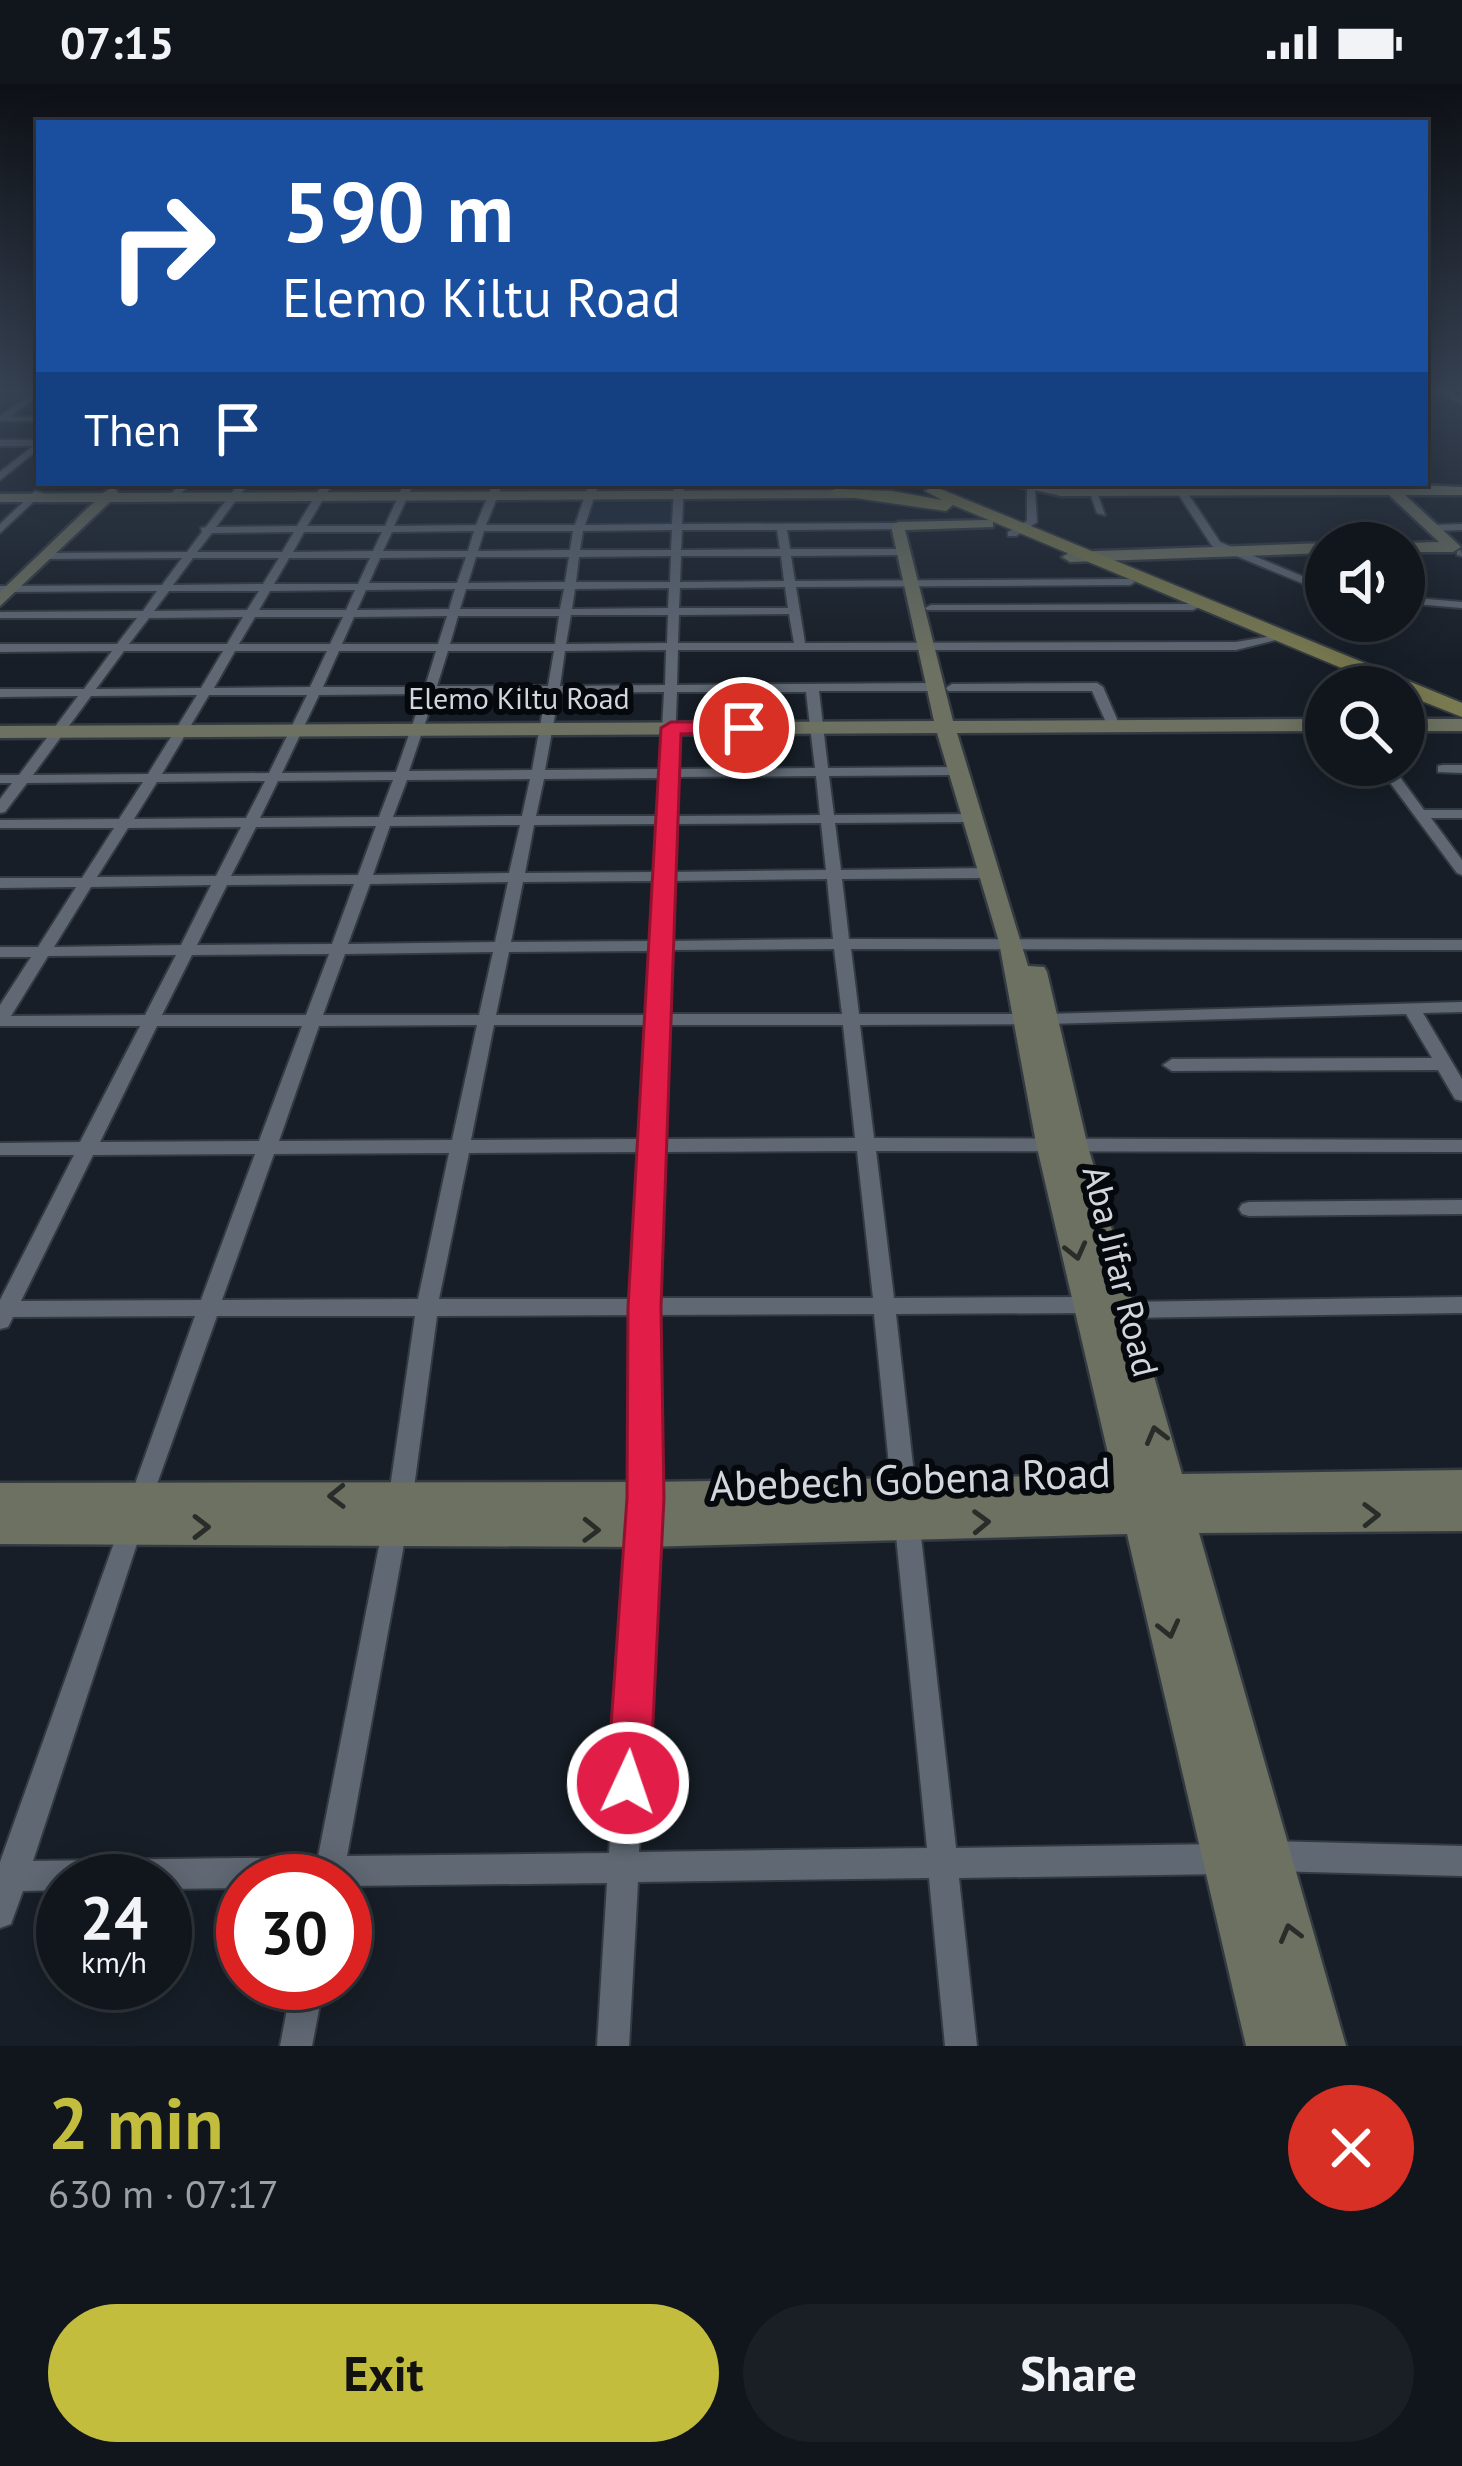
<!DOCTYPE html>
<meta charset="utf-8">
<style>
:root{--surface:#11161d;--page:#1a1f26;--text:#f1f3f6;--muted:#9c9fa4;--line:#30353b;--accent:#c3bd3e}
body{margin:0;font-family:"PT Sans",sans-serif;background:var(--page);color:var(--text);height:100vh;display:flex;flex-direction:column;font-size:45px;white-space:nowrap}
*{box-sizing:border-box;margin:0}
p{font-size:39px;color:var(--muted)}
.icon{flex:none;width:66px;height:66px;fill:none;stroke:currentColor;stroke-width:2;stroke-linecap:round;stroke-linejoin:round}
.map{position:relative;height:1962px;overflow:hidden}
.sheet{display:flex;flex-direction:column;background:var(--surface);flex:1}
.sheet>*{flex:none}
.banner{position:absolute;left:36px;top:36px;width:1392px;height:366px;border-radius:0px;box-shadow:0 6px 30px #0003,0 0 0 3px var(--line);background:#1a4fa0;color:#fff;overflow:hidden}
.fabs{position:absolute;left:1305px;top:438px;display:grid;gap:24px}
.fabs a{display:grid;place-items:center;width:120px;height:120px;border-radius:50%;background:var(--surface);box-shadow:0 6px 30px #0003,0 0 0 3px var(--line);font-size:60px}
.speed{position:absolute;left:36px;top:1770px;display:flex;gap:24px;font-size:60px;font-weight:700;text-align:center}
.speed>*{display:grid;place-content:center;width:156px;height:156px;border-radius:50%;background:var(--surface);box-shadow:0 6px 30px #0003,0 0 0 3px var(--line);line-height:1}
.speed small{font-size:30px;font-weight:400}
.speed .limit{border:18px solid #d22;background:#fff;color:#111}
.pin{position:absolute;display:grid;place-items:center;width:102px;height:102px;color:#fff;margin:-51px;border:6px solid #fff;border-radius:50%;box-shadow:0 3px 12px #0007}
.me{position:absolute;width:132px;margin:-66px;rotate:3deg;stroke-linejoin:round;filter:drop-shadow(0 0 9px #0008)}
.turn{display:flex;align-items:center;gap:42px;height:252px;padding:0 48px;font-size:54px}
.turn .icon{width:156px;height:156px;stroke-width:2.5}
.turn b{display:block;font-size:84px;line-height:102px}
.then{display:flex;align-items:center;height:114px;padding:0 48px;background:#0003;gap:24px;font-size:45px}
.round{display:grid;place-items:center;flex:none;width:126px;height:126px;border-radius:63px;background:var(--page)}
.headline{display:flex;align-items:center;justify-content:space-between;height:204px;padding:0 48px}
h1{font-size:72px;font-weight:600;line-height:90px;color:var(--accent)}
.cta{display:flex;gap:24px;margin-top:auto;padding:24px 48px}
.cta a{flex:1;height:138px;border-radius:72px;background:var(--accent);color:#111;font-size:48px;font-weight:600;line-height:138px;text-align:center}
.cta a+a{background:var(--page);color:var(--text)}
.status{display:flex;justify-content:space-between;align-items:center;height:84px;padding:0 60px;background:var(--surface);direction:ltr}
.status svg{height:33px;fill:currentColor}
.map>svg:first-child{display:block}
</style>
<div class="status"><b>07:15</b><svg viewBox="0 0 49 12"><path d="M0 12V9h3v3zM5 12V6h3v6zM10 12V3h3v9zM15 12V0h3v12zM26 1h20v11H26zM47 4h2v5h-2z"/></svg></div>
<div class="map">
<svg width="1462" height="1962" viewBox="0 0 1462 1962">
<rect width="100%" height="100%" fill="#171e27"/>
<!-- built -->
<path fill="#1b2735" d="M 593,413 L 674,413 L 674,441 L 589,441 Z"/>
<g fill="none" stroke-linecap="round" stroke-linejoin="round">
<defs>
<path id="street" d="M 1434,304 L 1444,304 L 1462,316 L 1462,321 Z
M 39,305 L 39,311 L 10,333 L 39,333 L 39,337 L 0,337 L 0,332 Z
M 0,356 L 39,356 L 39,365 L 0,396 L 0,388 L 33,362 L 0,362 Z
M 181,399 L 191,399 L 176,415 L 170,415 L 170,411 Z
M 239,399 L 249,399 L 216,443 L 297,442 L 323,399 L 333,399 L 307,442 L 385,442 L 404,399 L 414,399 L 394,442 L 476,441 L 493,399 L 503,399 L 486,441 L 575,441 L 589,399 L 599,399 L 585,441 L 672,440 L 674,399 L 684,399 L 682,440 L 898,439 L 903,442 L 898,445 L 787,446 L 790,465 L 902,465 L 907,468 L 902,471 L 791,472 L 795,497 L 1130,495 L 1135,498 L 1130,501 L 796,503 L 805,559 L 1236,558 L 1284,550 L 1284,554 L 1236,566 L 678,566 L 677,601 L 935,599 L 941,603 L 935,607 L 819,607 L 828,684 L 958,683 L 965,687 L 958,691 L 829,692 L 834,731 L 971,730 L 978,734 L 971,738 L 835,739 L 841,786 L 989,784 L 997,789 L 989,794 L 842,795 L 849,855 L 1462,856 L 1462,866 L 851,865 L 859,930 L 1047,930 L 1462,918 L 1462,928 L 1423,929 L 1462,995 L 1462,1017 L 1455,1015 L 1438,986 L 1172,987 L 1163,981 L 1172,975 L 1432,974 L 1406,930 L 1047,940 L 860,941 L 874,1054 L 1462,1056 L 1462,1068 L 876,1067 L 894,1214 L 1089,1213 L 1097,1215 L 1100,1221 L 1097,1227 L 1089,1229 L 896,1230 L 956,1764 L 1223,1760 L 1234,1764 L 1238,1775 L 1234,1786 L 1223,1790 L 959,1794 L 977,1962 L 945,1962 L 929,1794 L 638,1798 L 629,1962 L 597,1962 L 607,1799 L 345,1802 L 345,1797 L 243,1797 L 243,1804 L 165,1805 L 165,1797 L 63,1797 L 63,1806 L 23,1807 L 11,1840 L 0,1844 L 0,1778 L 195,1232 L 13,1233 L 8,1243 L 0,1245 L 0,1216 L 74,1071 L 0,1071 L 0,1059 L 80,1058 L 140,942 L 0,942 L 0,921 L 31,873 L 0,873 L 0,863 L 38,863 L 76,803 L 0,804 L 0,794 L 82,794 L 114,744 L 0,744 L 0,736 L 119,735 L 143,698 L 27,699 L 5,728 L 0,729 L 0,715 L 12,699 L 0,699 L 0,691 L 19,691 L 78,612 L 0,613 L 0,605 L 84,605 L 112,567 L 0,568 L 0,560 L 117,560 L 137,534 L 0,534 L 0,528 L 143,527 L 157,507 L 0,508 L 0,502 L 162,501 L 182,474 L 45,475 L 40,472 L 45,469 L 187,468 L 202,448 L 201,444 L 206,443 ZM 672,446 L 671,466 L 580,466 L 583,447 ZM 682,446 L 777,446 L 780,465 L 681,466 ZM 474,447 L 468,467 L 383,467 L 392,448 ZM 484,447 L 573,447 L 570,466 L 478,467 ZM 294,448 L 282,468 L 197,468 L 212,449 ZM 304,448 L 382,448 L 373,467 L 293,468 ZM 671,472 L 670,498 L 576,498 L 579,473 ZM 681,472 L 781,472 L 784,497 L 680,498 ZM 466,473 L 457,499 L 369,499 L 380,474 ZM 476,473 L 569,473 L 565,498 L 468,499 ZM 193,474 L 279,474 L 263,500 L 173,501 ZM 289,474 L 370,474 L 358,500 L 274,500 ZM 785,503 L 788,524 L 679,524 L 680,504 ZM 669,504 L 668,524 L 572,525 L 575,505 ZM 455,505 L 449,525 L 357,526 L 366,506 ZM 466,505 L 564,505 L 560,525 L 460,525 ZM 355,506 L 346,526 L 259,526 L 270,507 ZM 169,507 L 259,507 L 247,526 L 154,527 ZM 789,530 L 794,559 L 678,559 L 679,531 ZM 571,531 L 668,531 L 667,559 L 566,560 ZM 447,532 L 438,560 L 342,560 L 354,533 ZM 458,532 L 559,532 L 555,560 L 450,560 ZM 243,533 L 227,560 L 129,560 L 149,534 ZM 255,533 L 343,533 L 330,560 L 239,560 ZM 666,566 L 665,601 L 560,602 L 565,567 ZM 124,567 L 223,567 L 201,604 L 96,605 ZM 235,567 L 327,567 L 310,603 L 214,604 ZM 339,567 L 436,567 L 425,603 L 323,603 ZM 448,567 L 554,567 L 548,602 L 437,602 ZM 664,608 L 660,685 L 545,686 L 559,609 ZM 677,608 L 806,608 L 815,684 L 674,685 ZM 546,609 L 532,686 L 409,687 L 435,610 ZM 423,610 L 396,688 L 282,689 L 319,611 ZM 197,611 L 148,690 L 33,691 L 91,612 ZM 209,611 L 307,611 L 269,689 L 162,690 ZM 816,692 L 820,731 L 672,732 L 674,693 ZM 660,694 L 658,732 L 536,732 L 544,695 ZM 530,695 L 522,732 L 393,733 L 407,696 ZM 393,696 L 379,733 L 260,734 L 278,697 ZM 265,697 L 246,734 L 134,735 L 157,698 ZM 821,739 L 826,786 L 671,788 L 672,740 ZM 658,740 L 655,788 L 525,789 L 534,741 ZM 520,741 L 509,789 L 373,791 L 390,742 ZM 376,742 L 358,791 L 231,792 L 256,743 ZM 241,743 L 216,792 L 97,793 L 128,744 ZM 827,795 L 833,855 L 668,857 L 670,797 ZM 655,797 L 652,857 L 511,858 L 523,798 ZM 508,798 L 495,858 L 348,860 L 370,800 ZM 354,800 L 332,860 L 197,861 L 227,801 ZM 211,801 L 181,861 L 54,863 L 91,803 ZM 834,865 L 842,930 L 666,930 L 668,866 ZM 652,867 L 648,931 L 496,931 L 509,868 ZM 493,868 L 479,931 L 323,931 L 345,870 ZM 329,870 L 306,931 L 162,931 L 192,871 ZM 176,871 L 145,931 L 11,932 L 48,872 ZM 477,941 L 452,1056 L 279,1057 L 319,942 ZM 494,941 L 648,941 L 642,1055 L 471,1056 ZM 665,941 L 843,941 L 855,1054 L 661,1055 ZM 157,942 L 302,942 L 259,1057 L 100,1058 ZM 857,1067 L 873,1214 L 656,1214 L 661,1068 ZM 642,1068 L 635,1215 L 439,1215 L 469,1069 ZM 449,1069 L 418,1215 L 222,1216 L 274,1070 ZM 255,1070 L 201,1216 L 21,1217 L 93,1071 ZM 874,1230 L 927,1764 L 639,1768 L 657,1414 L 656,1231 ZM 634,1231 L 633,1414 L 609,1769 L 347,1772 L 413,1411 L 437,1232 ZM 217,1232 L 415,1232 L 389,1411 L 318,1773 L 33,1777 L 152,1414 Z
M 1171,399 L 1181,399 L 1220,458 L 1326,502 L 1326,509 L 1212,462 Z
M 1027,403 L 1035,405 L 1037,438 L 1016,452 L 1008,452 L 1008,448 L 1027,437 Z
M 1089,406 L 1097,408 L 1105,431 L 1097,429 Z
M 35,407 L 43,409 L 0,449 L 0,440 Z
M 1462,440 L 1462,446 L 1433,447 L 1428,444 L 1433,441 Z
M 1461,466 L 1462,472 L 1457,471 L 1457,467 Z
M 1404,513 L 1462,518 L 1462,524 L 1404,519 Z
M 931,521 L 1193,520 L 1199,523 L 1193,526 L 927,526 L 925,524 Z
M 952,600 L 1097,599 L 1103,603 L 1120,642 L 1109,645 L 1092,607 L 948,607 L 946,604 Z
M 1377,681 L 1391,681 L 1424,726 L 1462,726 L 1462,734 L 1431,734 L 1462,776 L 1462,791 L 1457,789 Z
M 1443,681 L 1462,681 L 1462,689 L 1438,688 L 1438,682 Z
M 1462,1116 L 1462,1130 L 1249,1132 L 1242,1130 L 1239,1125 L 1242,1120 L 1249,1118 Z
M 1462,1213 L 1462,1229 L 1122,1234 L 1114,1232 L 1111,1226 L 1114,1220 L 1122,1218 Z
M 1269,1757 L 1462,1762 L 1462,1792 L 1269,1787 L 1258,1783 L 1254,1772 L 1258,1761 Z
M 292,1899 L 324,1899 L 312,1962 L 280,1962 Z"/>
<path id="secondary" d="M 1002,399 L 1061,404 L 1380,403 L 1380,399 L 1462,403 L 1462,411 L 1405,411 L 1461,463 L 1453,468 L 1404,468 L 1402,459 L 1439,458 L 1389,411 L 1061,412 Z
M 113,403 L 119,409 L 866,406 L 873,410 L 866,414 L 110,418 L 0,522 L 0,508 L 94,418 L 0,418 L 0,410 L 103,409 Z
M 988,436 L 993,437 L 993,443 L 905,446 L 953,637 L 1326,635 L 1326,647 L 957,649 L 1028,882 L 1044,883 L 1047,888 L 1087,1059 L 1182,1390 L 1462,1386 L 1462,1447 L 1199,1449 L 1346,1962 L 1296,1962 L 1264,1839 L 1296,1962 L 1246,1962 L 1127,1450 L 643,1463 L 0,1460 L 0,1399 L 645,1398 L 1113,1391 L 1036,1059 L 999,858 L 937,649 L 0,654 L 0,642 L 934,637 L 891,442 L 898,438 Z
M 1326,459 L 1326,469 L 1070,478 L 1062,473 L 1070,468 Z
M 1404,635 L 1462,635 L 1462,647 L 1404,647 Z"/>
<path id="primary" d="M 933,402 L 1462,619 L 1462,633 L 1404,610 L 1404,603 L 1387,603 L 953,421 L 946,427 L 827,410 L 835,405 L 892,407 L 942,416 L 925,407 Z"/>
</defs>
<!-- street casing -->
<use href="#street" stroke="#343a41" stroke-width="4"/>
<!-- secondary casing -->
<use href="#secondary" stroke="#343a41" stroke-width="5"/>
<!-- primary casing -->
<use href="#primary" stroke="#343a41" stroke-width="4"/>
<!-- street -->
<use href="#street" fill="#5f6873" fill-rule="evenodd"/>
<!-- secondary -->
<use href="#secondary" fill="#6c7161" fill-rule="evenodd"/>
<!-- primary -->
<use href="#primary" fill="#797a50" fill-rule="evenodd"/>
</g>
<!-- one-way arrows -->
<defs><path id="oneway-chevron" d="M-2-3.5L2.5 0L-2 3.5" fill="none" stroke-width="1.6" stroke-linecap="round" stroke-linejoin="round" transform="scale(3)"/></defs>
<g stroke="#292d2a">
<use href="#oneway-chevron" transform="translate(1076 1167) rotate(76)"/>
<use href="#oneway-chevron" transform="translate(1156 1351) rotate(-105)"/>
<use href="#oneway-chevron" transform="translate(337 1412) rotate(179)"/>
<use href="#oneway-chevron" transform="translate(1371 1431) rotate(-1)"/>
<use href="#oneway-chevron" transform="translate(981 1438) rotate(-2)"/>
<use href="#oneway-chevron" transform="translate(201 1443)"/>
<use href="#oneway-chevron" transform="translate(591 1446) rotate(1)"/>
<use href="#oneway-chevron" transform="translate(1169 1545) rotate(76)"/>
<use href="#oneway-chevron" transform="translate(1290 1849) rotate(-105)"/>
</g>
<!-- sky -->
<linearGradient id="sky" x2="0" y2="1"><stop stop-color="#0d1015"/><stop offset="0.53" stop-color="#364152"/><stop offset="1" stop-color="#364152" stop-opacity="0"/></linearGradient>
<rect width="1462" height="579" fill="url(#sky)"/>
<!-- route -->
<path fill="#e11d48" stroke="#92132f" stroke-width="3" d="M 744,638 L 754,644 L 751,648 L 681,650 L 661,1223 L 664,1414 L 650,1699 L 644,1714 L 628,1721 L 613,1714 L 607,1699 L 627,1414 L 628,1223 L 661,644 L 671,638 Z"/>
<g text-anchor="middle" stroke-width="12" stroke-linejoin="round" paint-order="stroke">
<!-- far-street labels -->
<g font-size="30" fill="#d1d7dd" stroke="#05080c">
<text x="519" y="625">Elemo Kiltu Road</text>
</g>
<!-- street labels -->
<g font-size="36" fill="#d1d7dd" stroke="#05080c">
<text transform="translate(1121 1187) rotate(76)" y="13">Aba Jifar Road</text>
</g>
<!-- near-street labels -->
<g font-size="42" fill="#d1d7dd" stroke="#05080c">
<text transform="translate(910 1395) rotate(-2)" y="15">Abebech Gobena Road</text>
</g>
</g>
</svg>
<div class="fabs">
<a><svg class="icon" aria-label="sound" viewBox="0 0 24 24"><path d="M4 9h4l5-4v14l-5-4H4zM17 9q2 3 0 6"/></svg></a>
<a><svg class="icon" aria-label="search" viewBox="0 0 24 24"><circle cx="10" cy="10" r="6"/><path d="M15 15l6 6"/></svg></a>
</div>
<div class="speed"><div>24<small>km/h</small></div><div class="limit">30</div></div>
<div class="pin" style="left:744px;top:644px;background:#d93025"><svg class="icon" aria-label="arrive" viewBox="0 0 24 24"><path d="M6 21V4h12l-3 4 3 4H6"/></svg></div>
<svg class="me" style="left:628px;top:1699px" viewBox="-20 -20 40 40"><circle r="17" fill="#e11d48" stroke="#fff" stroke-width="3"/><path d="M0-11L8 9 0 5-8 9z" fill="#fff"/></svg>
<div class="banner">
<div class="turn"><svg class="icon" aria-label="right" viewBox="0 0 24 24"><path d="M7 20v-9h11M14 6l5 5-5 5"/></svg><div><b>590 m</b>Elemo Kiltu Road</div></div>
<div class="then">Then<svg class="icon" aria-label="arrive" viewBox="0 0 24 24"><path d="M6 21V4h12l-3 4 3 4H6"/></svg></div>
</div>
</div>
<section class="sheet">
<div class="headline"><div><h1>2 min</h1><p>630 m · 07:17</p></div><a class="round" style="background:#d93025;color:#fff"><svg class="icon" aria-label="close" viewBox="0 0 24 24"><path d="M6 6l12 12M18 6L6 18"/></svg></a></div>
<div class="cta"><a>Exit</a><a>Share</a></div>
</section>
